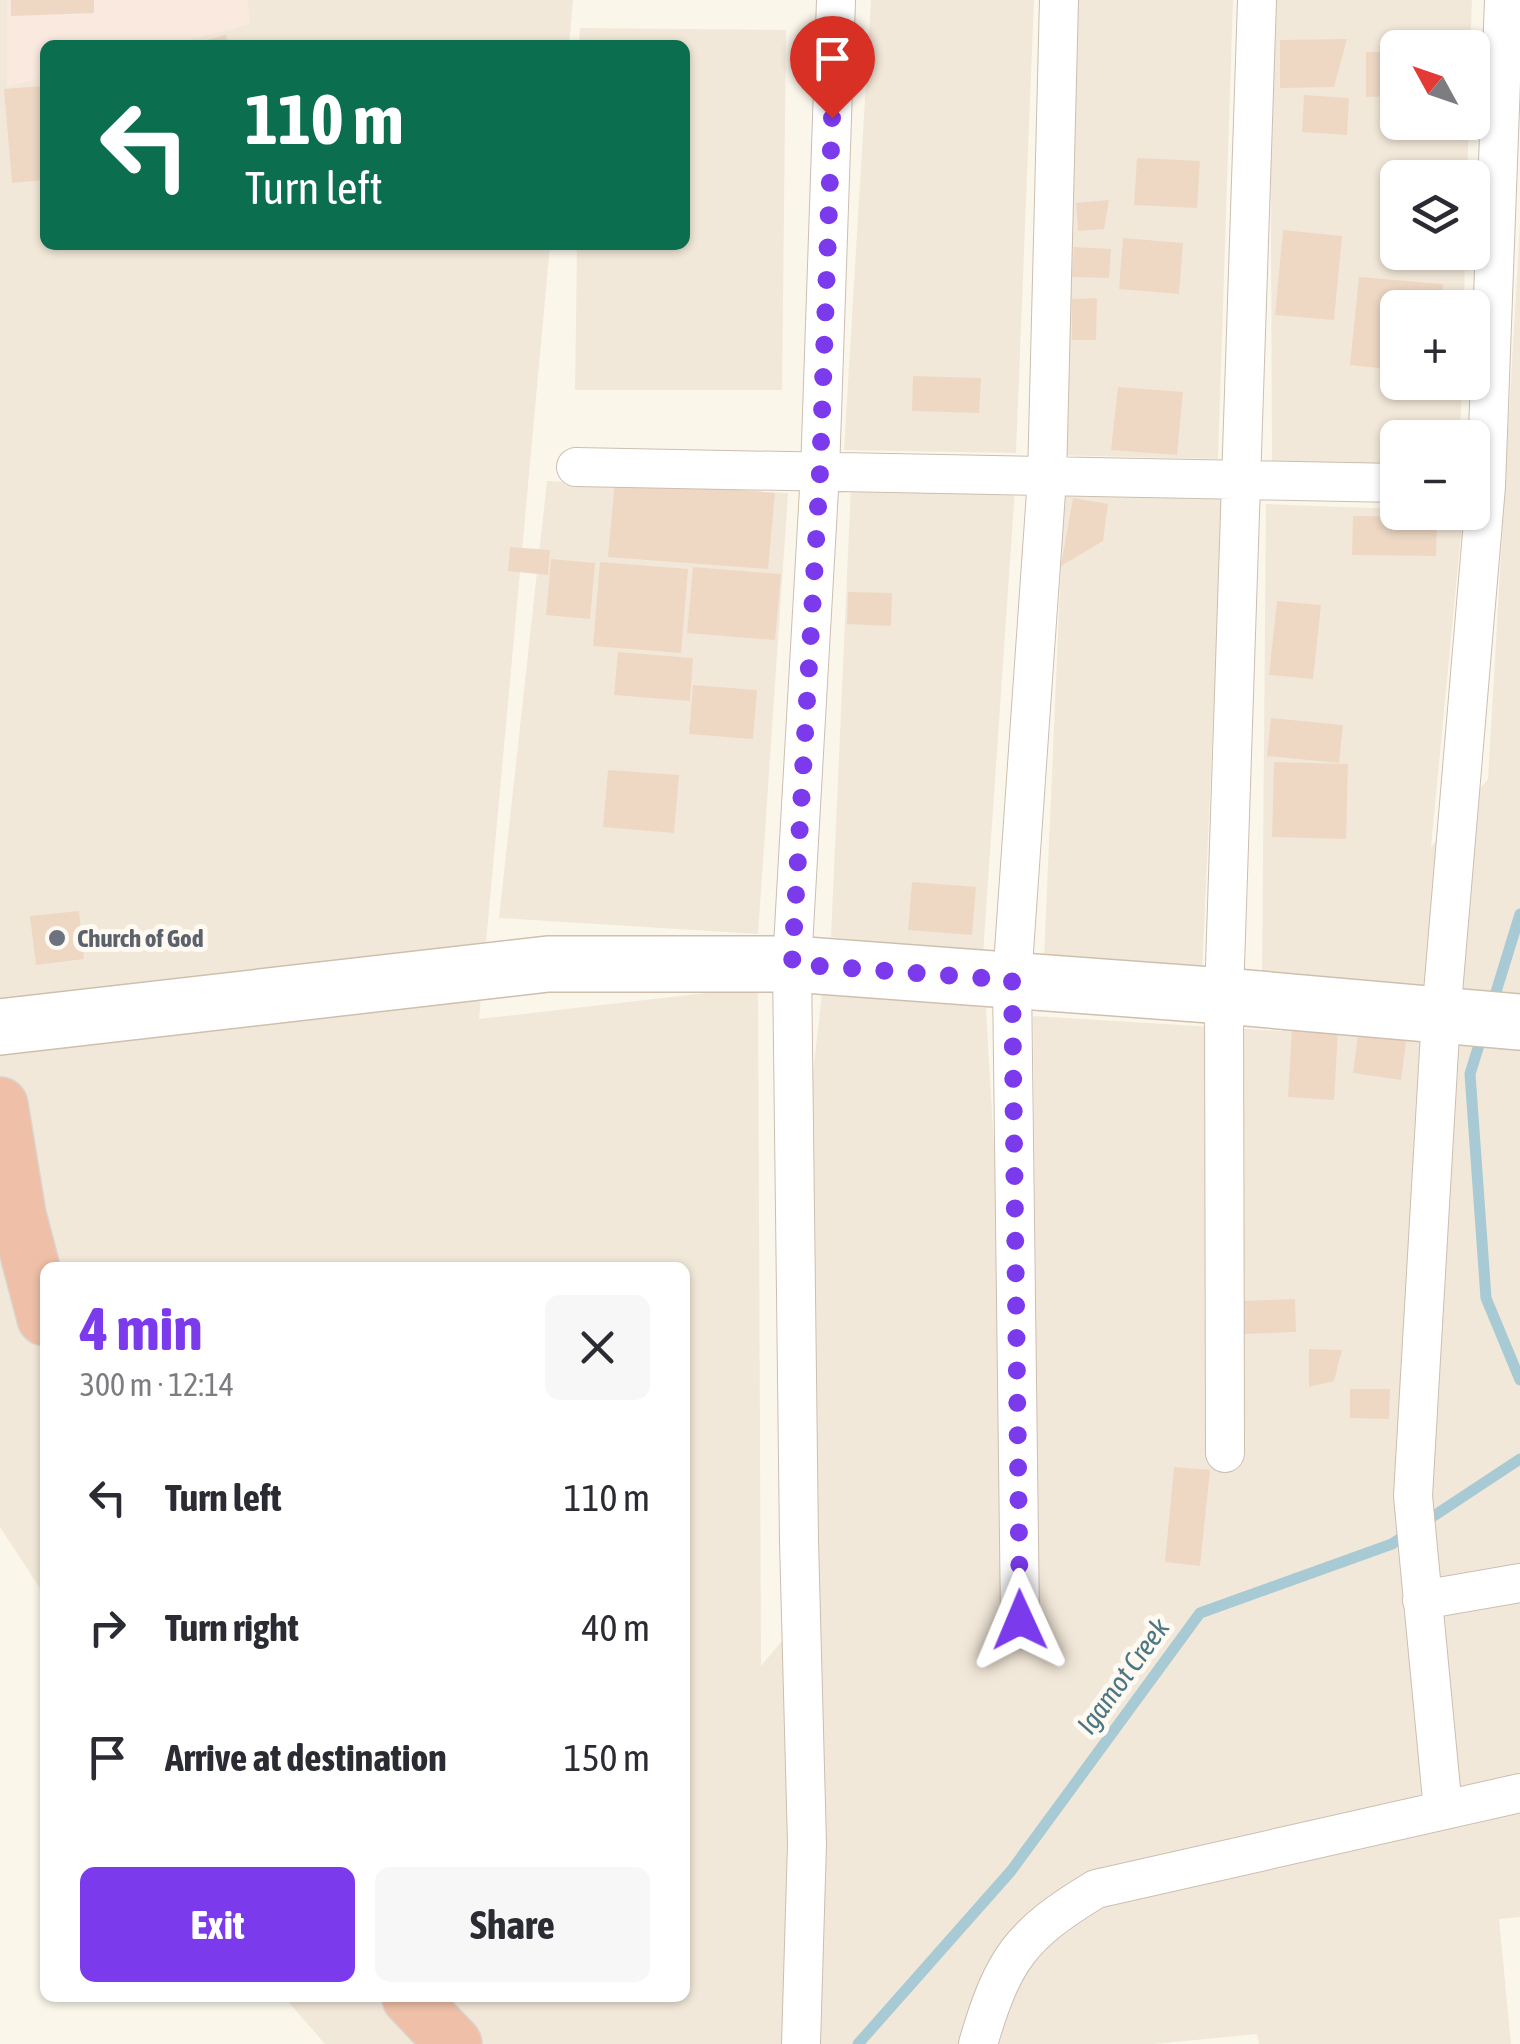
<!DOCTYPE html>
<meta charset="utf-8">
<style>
:root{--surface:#fff;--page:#f7f7f7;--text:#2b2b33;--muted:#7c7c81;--accent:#7c3aed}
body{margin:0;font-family:"Asap Condensed",sans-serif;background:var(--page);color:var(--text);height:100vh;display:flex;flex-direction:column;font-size:38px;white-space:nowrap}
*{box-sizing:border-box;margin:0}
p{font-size:32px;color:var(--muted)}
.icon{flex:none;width:55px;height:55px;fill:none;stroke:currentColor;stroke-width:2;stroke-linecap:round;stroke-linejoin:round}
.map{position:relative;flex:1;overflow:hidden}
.side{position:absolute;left:40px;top:1262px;width:650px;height:740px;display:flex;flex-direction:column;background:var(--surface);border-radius:15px;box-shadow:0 2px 8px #0004}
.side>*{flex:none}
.banner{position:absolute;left:40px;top:40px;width:650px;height:210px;border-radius:15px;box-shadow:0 2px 8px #0004;background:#0b6e4f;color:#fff;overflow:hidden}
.needle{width:65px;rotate:310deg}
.fabs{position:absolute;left:1380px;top:30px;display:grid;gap:20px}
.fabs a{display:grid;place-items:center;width:110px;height:110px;border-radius:15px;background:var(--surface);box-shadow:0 2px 8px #0004;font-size:50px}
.pin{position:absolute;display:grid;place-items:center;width:85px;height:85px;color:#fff;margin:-102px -42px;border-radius:50% 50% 50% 0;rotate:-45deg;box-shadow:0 0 10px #0007}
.pin .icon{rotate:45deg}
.me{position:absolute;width:110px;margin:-55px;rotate:359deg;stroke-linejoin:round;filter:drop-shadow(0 0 8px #0008)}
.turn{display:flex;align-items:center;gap:35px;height:210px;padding:0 40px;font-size:45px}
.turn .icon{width:130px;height:130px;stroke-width:2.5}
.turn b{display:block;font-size:70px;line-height:85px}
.round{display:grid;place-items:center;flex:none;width:105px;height:105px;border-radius:15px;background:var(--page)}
.head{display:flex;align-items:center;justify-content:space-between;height:170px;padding:0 40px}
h1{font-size:60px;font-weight:700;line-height:75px;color:var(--accent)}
.button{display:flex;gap:20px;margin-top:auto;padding:20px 40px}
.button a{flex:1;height:115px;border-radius:15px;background:var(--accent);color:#fff;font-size:40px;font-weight:700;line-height:115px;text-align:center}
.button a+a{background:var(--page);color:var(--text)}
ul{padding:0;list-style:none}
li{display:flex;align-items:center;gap:30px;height:130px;padding:0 40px}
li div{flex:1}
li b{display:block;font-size:38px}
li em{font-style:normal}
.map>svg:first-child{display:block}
</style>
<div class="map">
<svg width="1520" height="2044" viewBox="0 0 1520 2044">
<rect width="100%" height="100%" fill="#fbf6ea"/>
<!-- residential -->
<path fill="#f2e8d9" d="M 0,0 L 573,0 L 569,45 L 45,45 L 45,245 L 550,245 L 479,1019 L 758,987 L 761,1666 L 786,1636 L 796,1224 L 822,993 L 985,993 L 1007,1366 L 1036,1331 L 1033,1016 L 1282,1031 L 1322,981 L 1262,972 L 1266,504 L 1397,509 L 1398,512 L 1463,513 L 1431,847 L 1488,779 L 1520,223 L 1520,1917 L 1499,1919 L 1511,2044 L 1259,2044 L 1257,2034 L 1154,2044 L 325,2044 L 285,1998 L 685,1998 L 685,1268 L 45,1268 L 45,1596 L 0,1527 Z
M 871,0 L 1034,0 L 1016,453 L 844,450 Z
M 1077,0 L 1233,0 L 1218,459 L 1053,455 Z
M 1270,0 L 1472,0 L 1470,47 L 1398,48 L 1398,122 L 1469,123 L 1467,177 L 1398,178 L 1398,252 L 1465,253 L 1464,307 L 1398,308 L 1398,382 L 1462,383 L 1460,437 L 1398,438 L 1397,465 L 1272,464 Z
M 580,28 L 786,30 L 782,390 L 575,390 L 577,245 L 685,245 L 685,45 L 579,45 Z
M 547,481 L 788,493 L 758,934 L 499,918 Z
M 851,485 L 1015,488 L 983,955 L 831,937 Z
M 1064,495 L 1223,499 L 1202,974 L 1044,958 Z"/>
<!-- commercial -->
<path fill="#fae9df" d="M 7,0 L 248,0 L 250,24 L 169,45 L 45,45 L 45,77 L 7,87 Z"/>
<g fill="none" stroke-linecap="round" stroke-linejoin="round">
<!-- stream -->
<path stroke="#a7cad4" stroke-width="11" d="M 1492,1005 L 1520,914
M 1483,1032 L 1470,1074 L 1486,1298 L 1520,1380
M 1423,1523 L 1520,1459
M 858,2044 L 1011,1871 L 1200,1613 L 1392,1544 L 1408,1533"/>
</g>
<!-- building -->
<path fill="#eed8c4" d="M 11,0 L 94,0 L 94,13 L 11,16 Z
M 226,35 L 229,45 L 191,45 L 191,44 Z
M 1347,39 L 1334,87 L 1280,88 L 1280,40 Z
M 1366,52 L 1398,52 L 1398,96 L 1366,97 Z
M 42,86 L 45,180 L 12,183 L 4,89 Z
M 1304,95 L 1349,98 L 1347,135 L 1302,132 Z
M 1137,158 L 1200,161 L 1197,208 L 1134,205 Z
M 1109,200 L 1104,229 L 1078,231 L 1076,203 Z
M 1283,230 L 1342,236 L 1334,320 L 1275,315 Z
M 1123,238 L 1183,243 L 1179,294 L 1119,289 Z
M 1074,247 L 1111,249 L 1109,278 L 1072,277 Z
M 1359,277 L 1443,284 L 1440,308 L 1398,308 L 1398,370 L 1350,365 Z
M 1097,298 L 1096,340 L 1072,340 L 1072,299 Z
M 913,376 L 981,378 L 979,413 L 912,411 Z
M 1118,387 L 1183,392 L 1177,455 L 1111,450 Z
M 615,480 L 775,493 L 768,569 L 608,557 Z
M 1073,498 L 1108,504 L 1103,541 L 1061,566 Z
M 1353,516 L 1437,517 L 1436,556 L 1352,555 Z
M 510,547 L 550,550 L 548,575 L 508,571 Z
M 551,559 L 595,563 L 590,619 L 546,615 Z
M 600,562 L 688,569 L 681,653 L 593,646 Z
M 693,567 L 781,574 L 775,640 L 687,633 Z
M 848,592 L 892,593 L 891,626 L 847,624 Z
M 1277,601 L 1321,605 L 1313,679 L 1269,675 Z
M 618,652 L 693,658 L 690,701 L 614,695 Z
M 693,685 L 757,690 L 753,739 L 689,734 Z
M 1271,718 L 1343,725 L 1339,763 L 1267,756 Z
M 1274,762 L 1348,764 L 1346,839 L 1272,837 Z
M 608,770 L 679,775 L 674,833 L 603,827 Z
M 912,882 L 976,887 L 972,935 L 908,930 Z
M 79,911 L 84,959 L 36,965 L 30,916 Z
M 1292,1027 L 1338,1030 L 1334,1100 L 1288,1097 Z
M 1359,1027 L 1407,1034 L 1401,1080 L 1353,1073 Z
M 1295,1299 L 1296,1332 L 1243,1334 L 1242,1301 Z
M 1309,1349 L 1342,1350 L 1334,1381 L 1309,1387 Z
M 1350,1389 L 1390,1389 L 1389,1419 L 1350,1418 Z
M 1174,1467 L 1210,1470 L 1200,1566 L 1165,1562 Z"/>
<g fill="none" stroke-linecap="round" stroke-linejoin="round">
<defs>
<path id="street" d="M 576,467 L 1398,483
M 1225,1453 L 1224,996 L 1257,0
M 1422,1600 L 1520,1583
M 1020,1620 L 1012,980 L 1047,478 L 1059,0
M 1443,1810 L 1413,1496 L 1441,1016 L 1486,486 L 1504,0
M 801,2044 L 807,1844 L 799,1541 L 792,964 L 820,472 L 836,0
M 978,2044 C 1003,1959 1020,1935 1096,1889 L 1520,1793"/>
<path id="secondary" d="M 0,1027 L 548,964 L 792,964 L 1224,996 L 1520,1022"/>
<path id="highway" d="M 0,1105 L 18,1215 L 45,1318
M 410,1998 L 454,2044"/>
</defs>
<!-- street casing -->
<use href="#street" stroke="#ccbeb1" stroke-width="40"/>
<!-- secondary casing -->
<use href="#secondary" stroke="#cfbfaf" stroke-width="58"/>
<!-- highway casing -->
<use href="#highway" stroke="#dbd5d2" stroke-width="58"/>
<!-- street -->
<use href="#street" stroke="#fff" stroke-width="38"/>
<!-- secondary -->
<use href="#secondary" stroke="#fff" stroke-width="55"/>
<!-- highway -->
<use href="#highway" stroke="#efbfa7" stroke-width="55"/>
</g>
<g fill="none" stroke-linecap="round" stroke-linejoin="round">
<!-- route -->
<path stroke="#7c3aed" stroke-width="18" stroke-dasharray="0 32.4" d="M 832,118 L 820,472 L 792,964 L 1012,980 L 1020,1620"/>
</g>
<!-- markers -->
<circle fill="#6b7280" stroke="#fef9f1" stroke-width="4" cx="57" cy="938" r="10"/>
<g text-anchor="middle" stroke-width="10" stroke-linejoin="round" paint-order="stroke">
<!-- worship labels -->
<g font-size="25" font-weight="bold" fill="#5b616d" stroke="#fef9f1" text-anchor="start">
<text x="77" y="947">Church of God</text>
</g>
<!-- water labels -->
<g font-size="28" font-style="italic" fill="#4b7785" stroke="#fef9f1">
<text transform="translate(1123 1676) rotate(-54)" y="10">Igamot Creek</text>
</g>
</g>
</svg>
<div class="fabs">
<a><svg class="needle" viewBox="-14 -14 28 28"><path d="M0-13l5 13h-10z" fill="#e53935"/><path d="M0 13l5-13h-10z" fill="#7c7c81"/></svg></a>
<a><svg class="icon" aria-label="layers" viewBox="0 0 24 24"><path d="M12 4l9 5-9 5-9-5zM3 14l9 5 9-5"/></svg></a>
<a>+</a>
<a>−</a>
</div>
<div class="pin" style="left:832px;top:118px;background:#d93025"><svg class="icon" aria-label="arrive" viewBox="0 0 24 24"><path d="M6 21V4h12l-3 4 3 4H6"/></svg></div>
<svg class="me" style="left:1020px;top:1620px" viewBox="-20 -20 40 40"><path d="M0-17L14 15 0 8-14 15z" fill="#7c3aed" stroke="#fff" stroke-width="4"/></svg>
<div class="banner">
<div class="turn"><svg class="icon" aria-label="left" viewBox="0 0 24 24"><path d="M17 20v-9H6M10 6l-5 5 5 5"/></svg><div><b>110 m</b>Turn left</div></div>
</div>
<section class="side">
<div class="head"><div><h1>4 min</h1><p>300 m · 12:14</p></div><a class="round"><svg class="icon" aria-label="close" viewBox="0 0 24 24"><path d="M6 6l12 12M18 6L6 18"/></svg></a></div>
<ul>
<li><svg class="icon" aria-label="left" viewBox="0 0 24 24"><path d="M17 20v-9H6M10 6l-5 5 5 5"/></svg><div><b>Turn left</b></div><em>110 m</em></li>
<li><svg class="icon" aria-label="right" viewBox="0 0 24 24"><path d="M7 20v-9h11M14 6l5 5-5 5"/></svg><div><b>Turn right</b></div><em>40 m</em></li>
<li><svg class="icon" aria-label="arrive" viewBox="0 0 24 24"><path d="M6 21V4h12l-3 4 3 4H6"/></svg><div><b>Arrive at destination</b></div><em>150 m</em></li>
</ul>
<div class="button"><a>Exit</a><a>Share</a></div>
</section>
</div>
